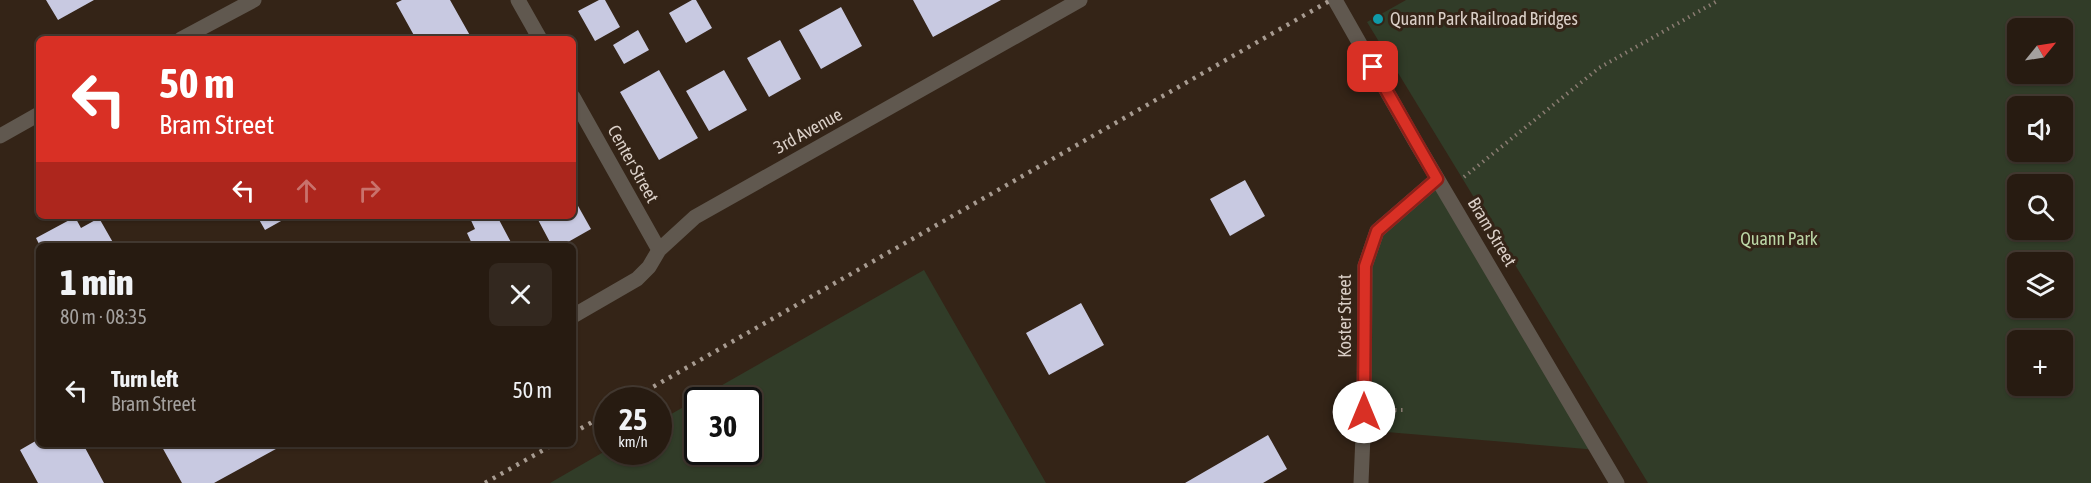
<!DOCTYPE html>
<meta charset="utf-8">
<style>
:root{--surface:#271b11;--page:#33281f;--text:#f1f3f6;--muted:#a4a19f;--line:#433931}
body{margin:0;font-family:"Asap Condensed",sans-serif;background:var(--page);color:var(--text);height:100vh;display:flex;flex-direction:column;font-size:22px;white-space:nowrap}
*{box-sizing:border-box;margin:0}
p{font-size:20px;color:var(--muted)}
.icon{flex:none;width:33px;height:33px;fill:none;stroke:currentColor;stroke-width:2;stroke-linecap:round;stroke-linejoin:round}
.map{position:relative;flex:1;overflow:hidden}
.drawer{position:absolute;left:36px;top:243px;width:540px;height:204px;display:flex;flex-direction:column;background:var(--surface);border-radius:9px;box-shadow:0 2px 4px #0004,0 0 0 2px var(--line)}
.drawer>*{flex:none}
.banner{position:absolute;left:36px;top:36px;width:540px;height:183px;border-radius:9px;box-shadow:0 2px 4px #0004,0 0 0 2px var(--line);background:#d93025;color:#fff;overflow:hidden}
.needle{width:39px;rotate:60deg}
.controls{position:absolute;left:2007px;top:18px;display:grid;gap:12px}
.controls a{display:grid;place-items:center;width:66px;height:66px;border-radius:9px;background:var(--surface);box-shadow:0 2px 4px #0004,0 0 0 2px var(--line);font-size:30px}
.speed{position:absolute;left:594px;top:387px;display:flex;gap:12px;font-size:30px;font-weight:700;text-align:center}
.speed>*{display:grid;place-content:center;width:78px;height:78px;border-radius:50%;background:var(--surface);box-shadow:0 2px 4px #0004,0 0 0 2px var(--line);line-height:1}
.speed small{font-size:15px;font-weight:400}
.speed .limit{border:3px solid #111;border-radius:9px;background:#fff;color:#111}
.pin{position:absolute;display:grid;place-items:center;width:51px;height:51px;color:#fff;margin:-26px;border-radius:12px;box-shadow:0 3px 9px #0006}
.me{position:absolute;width:66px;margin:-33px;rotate:0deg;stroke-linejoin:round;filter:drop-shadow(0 0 4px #0008)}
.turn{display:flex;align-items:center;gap:21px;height:126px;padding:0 24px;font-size:27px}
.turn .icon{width:78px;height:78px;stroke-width:2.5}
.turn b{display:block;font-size:42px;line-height:51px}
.lanes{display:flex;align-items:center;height:57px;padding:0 24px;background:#0003;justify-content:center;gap:30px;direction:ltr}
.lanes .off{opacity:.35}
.round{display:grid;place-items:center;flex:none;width:63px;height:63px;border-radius:9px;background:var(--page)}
.summary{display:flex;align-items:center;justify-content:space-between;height:102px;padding:0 24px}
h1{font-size:36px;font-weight:800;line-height:45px}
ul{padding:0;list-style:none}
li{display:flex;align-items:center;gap:18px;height:90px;padding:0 24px}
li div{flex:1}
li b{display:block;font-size:22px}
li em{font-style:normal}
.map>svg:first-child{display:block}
</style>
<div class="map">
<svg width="2091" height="483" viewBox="0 0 2091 483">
<rect width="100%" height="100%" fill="#342417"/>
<!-- green -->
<path fill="#313c28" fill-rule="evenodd" d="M 1406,0 L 2091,0 L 2091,483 L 1648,483 L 1367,22 ZM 2018,28 L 2062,28 L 2062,74 L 2018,74 ZM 2018,106 L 2062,106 L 2062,152 L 2018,152 ZM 2018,184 L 2062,184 L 2062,230 L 2018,230 ZM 2018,262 L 2062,262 L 2062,308 L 2018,308 ZM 2018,340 L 2062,340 L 2062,386 L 2018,386 Z
M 1437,179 L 1598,450 L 1363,430 L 1365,266 L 1377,231 Z
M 924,270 L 1046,483 L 550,483 L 607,450 L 658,452 L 659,421 ZM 698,400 L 748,400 L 748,452 L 698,452 Z"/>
<!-- building -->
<path fill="#c8c9e1" d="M 46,0 L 94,0 L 58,20 Z
M 402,0 L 450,0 L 472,39 L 416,39 L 396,3 Z
M 599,0 L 605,0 L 620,27 L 595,41 L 578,11 Z
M 692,0 L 696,0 L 712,28 L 686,43 L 669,13 Z
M 913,0 L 1001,0 L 933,37 Z
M 841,7 L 862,46 L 821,69 L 799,30 Z
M 638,30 L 649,50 L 624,64 L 613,45 Z
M 780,40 L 801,79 L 769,97 L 747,58 Z
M 659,70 L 698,138 L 659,160 L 620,92 Z
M 724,70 L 747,110 L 709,131 L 686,91 Z
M 1245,180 L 1265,216 L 1230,236 L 1210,199 Z
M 573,197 L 591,229 L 561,246 L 552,246 L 536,216 L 573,216 Z
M 257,216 L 290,216 L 265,230 Z
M 469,216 L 497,216 L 513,246 L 473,246 L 467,233 L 475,229 Z
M 75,217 L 81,228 L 99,218 L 115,246 L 40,246 L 36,238 Z
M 1081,303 L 1104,345 L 1049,375 L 1026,333 Z
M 1268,435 L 1287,469 L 1263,483 L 1185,483 Z
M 39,439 L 39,444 L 83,444 L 104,483 L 38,483 L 20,450 Z
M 168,444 L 285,444 L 214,483 L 182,483 L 162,447 Z"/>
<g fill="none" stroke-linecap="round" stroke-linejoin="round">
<!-- path -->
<path stroke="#8a7c72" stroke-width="4" stroke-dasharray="1.5 4.5" stroke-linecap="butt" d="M 1464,177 L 1599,68 L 1719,0
M 1389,410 L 1406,410"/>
<!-- street -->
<path stroke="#60584f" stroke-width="15" d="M 518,0 L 540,39
M 1335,0 L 1415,141 L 1617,483
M 181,39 L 254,0
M 573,97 L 659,250
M 0,136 L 39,114
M 573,316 L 637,279 L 649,267 L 659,250 L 695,217 L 1080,0
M 1361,483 L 1364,412 L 1365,266 L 1377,231 L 1437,179"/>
<!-- rail -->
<path stroke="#a79b91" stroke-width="4.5" stroke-dasharray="3 6" stroke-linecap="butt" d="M 630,400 L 1331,0
M 573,433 L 608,413
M 485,483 L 554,444"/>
</g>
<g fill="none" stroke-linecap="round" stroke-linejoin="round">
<defs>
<path id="route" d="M 1364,412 L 1365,266 L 1377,231 L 1437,179 L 1373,67"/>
</defs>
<!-- route casing -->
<use href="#route" stroke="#8d1f18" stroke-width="15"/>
<!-- route -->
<use href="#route" stroke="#d93025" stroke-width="10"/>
</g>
<!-- markers -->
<circle fill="#0f9aa8" stroke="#342417" stroke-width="2" cx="1378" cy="19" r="6"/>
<g text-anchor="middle" stroke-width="6" stroke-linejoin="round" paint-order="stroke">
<!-- poi labels -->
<g font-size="18" fill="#dacfc7" stroke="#342417" text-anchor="start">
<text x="1390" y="25">Quann Park Railroad Bridges</text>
</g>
<!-- street labels -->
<g font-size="18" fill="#dacfc7" stroke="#342417">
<text transform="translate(808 131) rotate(-29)" y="6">3rd Avenue</text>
<text transform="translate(633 164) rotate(61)" y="6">Center Street</text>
<text transform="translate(1492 232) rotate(59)" y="6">Bram Street</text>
<text transform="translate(1345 316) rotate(-90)" y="6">Koster Street</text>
</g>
<!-- park labels -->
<g font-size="18" fill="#bbd6a6" stroke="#342417">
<text x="1779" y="245">Quann Park</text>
</g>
</g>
</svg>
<div class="controls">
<a><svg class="needle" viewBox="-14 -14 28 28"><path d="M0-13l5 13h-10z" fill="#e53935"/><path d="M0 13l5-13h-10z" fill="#a4a19f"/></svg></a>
<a><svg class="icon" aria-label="sound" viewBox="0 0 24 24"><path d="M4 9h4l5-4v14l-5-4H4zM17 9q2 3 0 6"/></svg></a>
<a><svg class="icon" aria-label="search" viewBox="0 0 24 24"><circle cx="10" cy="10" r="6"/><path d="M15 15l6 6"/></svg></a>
<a><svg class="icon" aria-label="layers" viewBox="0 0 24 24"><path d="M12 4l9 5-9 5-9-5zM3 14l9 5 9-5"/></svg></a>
<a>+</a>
</div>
<div class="speed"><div>25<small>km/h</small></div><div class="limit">30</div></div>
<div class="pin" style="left:1373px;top:67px;background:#d93025"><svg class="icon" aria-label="arrive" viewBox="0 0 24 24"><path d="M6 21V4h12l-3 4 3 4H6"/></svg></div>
<svg class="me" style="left:1364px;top:412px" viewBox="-20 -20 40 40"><circle r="19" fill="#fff"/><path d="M0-13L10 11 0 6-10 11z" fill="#d93025"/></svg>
<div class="banner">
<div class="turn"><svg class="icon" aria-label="left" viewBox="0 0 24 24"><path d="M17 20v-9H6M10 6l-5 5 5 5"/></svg><div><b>50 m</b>Bram Street</div></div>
<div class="lanes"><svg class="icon" aria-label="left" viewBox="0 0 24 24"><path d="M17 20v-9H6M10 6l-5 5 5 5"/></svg><svg class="icon off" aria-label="ahead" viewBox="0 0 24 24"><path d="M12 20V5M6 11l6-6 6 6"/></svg><svg class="icon off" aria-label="right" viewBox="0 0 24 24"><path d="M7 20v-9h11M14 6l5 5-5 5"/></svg></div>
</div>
<section class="drawer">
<div class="summary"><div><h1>1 min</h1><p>80 m · 08:35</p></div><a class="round"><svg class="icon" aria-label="close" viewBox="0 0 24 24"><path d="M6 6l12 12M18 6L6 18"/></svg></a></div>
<ul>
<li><svg class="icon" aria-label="left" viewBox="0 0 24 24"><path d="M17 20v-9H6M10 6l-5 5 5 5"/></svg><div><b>Turn left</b><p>Bram Street</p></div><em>50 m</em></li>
</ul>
</section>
</div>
